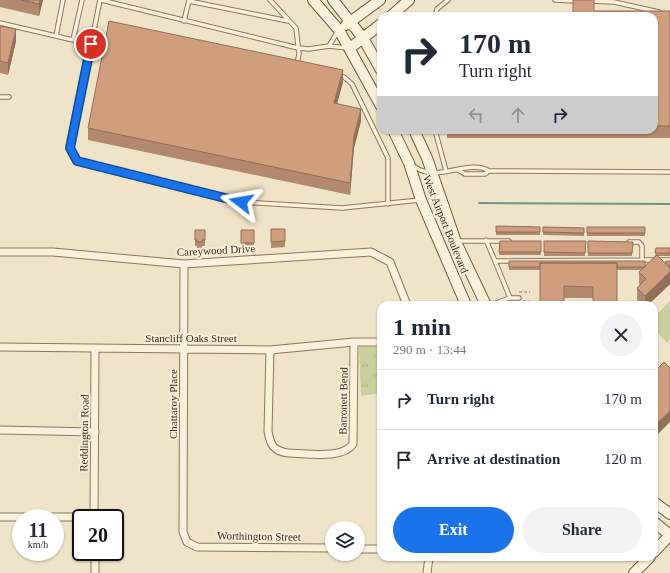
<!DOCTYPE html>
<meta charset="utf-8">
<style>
:root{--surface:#fff;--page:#f2f2f3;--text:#1f2937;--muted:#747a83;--line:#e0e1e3;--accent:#1a73e8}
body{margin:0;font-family:"Times New Roman",serif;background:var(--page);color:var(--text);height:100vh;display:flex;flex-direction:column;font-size:15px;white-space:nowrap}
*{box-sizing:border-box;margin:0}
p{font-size:13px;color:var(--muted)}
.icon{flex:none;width:22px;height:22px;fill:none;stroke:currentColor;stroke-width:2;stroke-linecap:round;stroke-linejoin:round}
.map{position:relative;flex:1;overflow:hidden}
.sheet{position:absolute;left:377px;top:301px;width:281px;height:260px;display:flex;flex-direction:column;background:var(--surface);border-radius:12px;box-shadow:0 1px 3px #0004}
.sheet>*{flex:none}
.banner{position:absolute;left:377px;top:12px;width:281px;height:122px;border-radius:12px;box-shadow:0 1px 3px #0004;background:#fff;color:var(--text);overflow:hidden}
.tools{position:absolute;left:325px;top:521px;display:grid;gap:8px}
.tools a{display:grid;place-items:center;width:40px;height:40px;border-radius:50%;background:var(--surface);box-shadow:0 1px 3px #0004;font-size:20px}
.speed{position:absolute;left:12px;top:509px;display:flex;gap:8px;font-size:20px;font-weight:700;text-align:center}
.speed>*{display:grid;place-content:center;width:52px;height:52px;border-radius:50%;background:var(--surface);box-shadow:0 1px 3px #0004;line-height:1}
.speed small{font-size:10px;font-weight:400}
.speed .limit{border:2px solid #111;border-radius:6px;background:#fff;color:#111}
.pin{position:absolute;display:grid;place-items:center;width:34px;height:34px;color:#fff;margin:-17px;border:2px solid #fff;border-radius:50%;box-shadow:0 1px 4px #0007}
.me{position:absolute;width:44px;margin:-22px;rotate:284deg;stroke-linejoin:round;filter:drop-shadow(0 0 3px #0008)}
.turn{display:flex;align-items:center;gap:14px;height:84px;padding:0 16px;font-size:18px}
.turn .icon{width:52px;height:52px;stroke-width:2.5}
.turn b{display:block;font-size:28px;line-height:34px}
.lanes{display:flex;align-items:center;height:38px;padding:0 16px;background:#0003;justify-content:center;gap:20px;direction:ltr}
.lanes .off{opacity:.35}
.round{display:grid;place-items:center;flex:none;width:42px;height:42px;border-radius:21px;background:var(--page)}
.head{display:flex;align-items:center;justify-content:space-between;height:68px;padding:0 16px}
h1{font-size:24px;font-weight:800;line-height:30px}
.primary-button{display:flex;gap:8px;margin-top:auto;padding:8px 16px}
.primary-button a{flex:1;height:46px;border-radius:24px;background:var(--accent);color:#fff;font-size:16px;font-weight:800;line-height:46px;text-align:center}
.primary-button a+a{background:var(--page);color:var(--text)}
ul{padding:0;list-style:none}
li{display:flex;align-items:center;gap:12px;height:60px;padding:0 16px;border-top:1px solid var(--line)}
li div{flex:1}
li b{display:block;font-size:15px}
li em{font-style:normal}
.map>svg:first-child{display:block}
</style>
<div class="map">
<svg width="670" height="573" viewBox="0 0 670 573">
<defs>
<pattern id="grass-tufts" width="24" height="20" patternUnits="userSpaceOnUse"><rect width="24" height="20" fill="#c9cf9b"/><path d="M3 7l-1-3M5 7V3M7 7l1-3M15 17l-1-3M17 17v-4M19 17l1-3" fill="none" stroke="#aeb285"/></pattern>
</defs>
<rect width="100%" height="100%" fill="#f0e4c8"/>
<!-- grass -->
<path fill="url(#grass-tufts)" d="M 359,347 L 381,347 L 381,393 L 361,396 Z"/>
<!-- pitch -->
<path fill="#c9cf9b" d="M 670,301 L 670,339 L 667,343 L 654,329 L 654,317 Z"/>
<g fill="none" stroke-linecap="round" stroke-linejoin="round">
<!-- stream -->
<path stroke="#6f938a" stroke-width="2" d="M 479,203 L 670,204"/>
<defs>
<path id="lane" d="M 100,0 L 70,148 L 77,161 L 241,202 L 342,208 L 420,200
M 101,0 L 298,48 L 309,49 L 329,46
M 270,0 L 296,28 L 299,54 L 297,64
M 555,0 L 576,1
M 189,1 L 288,21
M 590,1 L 614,2 L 659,12
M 435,16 L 437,9 L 448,0
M 184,21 L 189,0
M 0,23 L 73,40 L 82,0
M 338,31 L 329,46 L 347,48
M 56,36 L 63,0
M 339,75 L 344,77 L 352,84 L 388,158 L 388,204
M 0,97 L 9,97
M 435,130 L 446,171
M 412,165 C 415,167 419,170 423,171 C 442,178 472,160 489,171
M 458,170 L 465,174 L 485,174 L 489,171 L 670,172
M 486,240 L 495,261
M 457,241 L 509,241
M 642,260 L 670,260
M 510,298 L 519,298
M 490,305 L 510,298 L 495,261 L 642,260 L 642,246 L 639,242 L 629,242
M 654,367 L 656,369 L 654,372"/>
<path id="street" d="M 0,252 L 53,252 L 184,264 L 371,252 L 390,262 L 407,305
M 184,264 L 183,532 L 187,542 L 197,547 L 332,548
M 0,347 L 270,350 L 354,342 L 381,342
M 270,350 L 268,431 C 270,444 273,451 288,453 C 306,453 342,460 353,444 L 354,342
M 0,430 L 95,432
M 0,517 L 94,517
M 94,518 L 95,349
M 358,549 L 381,549
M 95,552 L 95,573
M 427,573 L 429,557"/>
<path id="secondary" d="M 313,0 L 339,30 L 381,106
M 333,0 L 363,38 L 381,70
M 391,16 L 409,0
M 346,25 L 380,0
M 350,48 L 381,24
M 393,130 L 409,163 L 421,200 L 466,305
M 414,130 L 427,158 L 456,242 L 486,305
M 654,502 L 670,514
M 654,522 L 670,535
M 654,552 L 670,535
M 634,573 L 650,557"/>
</defs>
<!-- lane casing -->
<use href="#lane" stroke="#8d765c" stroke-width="5.5"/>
<!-- street casing -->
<use href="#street" stroke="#8d765c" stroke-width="9"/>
<!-- secondary casing -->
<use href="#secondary" stroke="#6f573f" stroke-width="12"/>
<!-- path -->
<path stroke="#8d765c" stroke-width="1" stroke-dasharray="3 2" stroke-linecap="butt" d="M 519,292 L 530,292
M 523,301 L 530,301"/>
<!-- lane -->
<use href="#lane" stroke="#faf1dc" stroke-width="3.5"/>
<!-- street -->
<use href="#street" stroke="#faf1dc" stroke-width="7"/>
<!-- secondary -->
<use href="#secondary" stroke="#faf1dc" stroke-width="10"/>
</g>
<!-- wall -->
<path fill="#b2896c" d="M 0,0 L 43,0 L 39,16 L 0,7 Z
M 594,11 L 670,11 L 670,138 L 447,138 L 447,130 L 654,130 L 654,16 Z
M 0,26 L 16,41 L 8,75 L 0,73 Z
M 343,82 L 337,103 L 361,121 L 354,148 L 350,195 L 88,140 L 88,128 Z
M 496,226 L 540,227 L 540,235 L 496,235 Z
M 543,227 L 584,228 L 584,236 L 543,235 Z
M 587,227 L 645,227 L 645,236 L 587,236 Z
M 271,229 L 285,229 L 285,247 L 271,248 Z
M 195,230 L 205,230 L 205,246 L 202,246 L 202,248 L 197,248 L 197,246 L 195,246 Z
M 241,230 L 254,230 L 254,249 L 241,249 Z
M 500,241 L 541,241 L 541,255 L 499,255 Z
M 544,241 L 586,241 L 585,256 L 544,256 Z
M 588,241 L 633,242 L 632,256 L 588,256 Z
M 656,248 L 670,248 L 670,256 L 658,256 L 666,264 L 670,261 L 670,284 L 648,305 L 642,305 L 637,300 L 637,288 L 640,285 L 639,284 L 639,272 L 641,270 L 617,270 L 593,298 L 564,298 L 540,270 L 509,270 L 509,261 L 645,266 L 655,256 Z"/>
<!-- shaded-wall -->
<path fill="#916f58" d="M 40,0 L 43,0 L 39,16 L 39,4 Z
M 16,29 L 16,41 L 8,75 L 8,63 Z
M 343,70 L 343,82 L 334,115 L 334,103 Z
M 361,109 L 361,121 L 354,148 L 350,195 L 350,183 L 354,136 Z
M 670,272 L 670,284 L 648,305 L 645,305 L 645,296 Z
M 670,411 L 670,422 L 654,438 L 654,426 Z"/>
<!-- building -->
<path fill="#cf9f7d" stroke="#916f58" d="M 21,0 L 40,0 L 39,4 Z
M 573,0 L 594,0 L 594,11 L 670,11 L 670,126 L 654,126 L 654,16 L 573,16 Z
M 109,21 L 343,70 L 334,103 L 361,109 L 354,136 L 350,183 L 88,128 Z
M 0,26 L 16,29 L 8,63 L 0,61 Z
M 496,226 L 540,227 L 540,232 L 496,232 Z
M 543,227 L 584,228 L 584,233 L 543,232 Z
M 587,227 L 645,227 L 645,233 L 587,233 Z
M 271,229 L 285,229 L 285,241 L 271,242 Z
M 195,230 L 205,230 L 205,240 L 202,240 L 202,242 L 197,242 L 197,240 L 195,240 Z
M 241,230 L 254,230 L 254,243 L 241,243 Z
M 500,241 L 541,241 L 541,252 L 499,252 Z
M 544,241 L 586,241 L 585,253 L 544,252 Z
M 588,241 L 633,242 L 632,253 L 588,253 Z
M 656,248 L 670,248 L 670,253 L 655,253 Z
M 657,255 L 670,268 L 670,272 L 645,296 L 637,288 L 646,279 L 639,272 Z
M 509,261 L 645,261 L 645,267 L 617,267 L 617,263 L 540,263 L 540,267 L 509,267 Z
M 666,261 L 670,261 L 670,267 L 666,264 Z
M 540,263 L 617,263 L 617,305 L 593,305 L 593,287 L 564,286 L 564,305 L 540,305 Z
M 664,362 L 670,368 L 670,411 L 654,426 L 654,372 Z"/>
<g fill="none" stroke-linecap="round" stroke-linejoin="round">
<defs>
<path id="route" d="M 91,44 L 70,148 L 77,161 L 241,202"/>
</defs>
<!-- route casing -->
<use href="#route" stroke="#114b97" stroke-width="10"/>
<!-- route -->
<use href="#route" stroke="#1a73e8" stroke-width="7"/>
</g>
<g text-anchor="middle" stroke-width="4" stroke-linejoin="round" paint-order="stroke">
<!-- street labels -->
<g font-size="11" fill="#3d2e20" stroke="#f7eed8">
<text transform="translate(446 224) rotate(68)" y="4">West Airport Boulevard</text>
<text transform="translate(216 250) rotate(-3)" y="4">Careywood Drive</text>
<text x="191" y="342">Stancliff Oaks Street</text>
<text transform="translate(343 401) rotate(-89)" y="4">Barronett Bend</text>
<text transform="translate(173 404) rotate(-90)" y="4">Chattaroy Place</text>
<text transform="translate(84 433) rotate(-89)" y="4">Reddington Road</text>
<text transform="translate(259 536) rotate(1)" y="4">Worthington Street</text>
</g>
</g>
</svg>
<div class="tools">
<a><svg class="icon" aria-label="layers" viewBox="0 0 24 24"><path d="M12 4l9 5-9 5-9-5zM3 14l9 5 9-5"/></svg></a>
</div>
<div class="speed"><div>11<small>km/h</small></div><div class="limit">20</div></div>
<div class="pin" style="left:91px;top:44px;background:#d93025"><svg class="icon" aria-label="arrive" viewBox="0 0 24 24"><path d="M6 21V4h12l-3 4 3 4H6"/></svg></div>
<svg class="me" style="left:241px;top:202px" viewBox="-20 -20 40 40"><path d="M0-17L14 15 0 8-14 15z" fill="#1a73e8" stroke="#fff" stroke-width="4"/></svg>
<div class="banner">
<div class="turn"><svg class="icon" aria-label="right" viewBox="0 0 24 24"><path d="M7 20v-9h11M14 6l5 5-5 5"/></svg><div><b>170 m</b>Turn right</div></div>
<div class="lanes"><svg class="icon off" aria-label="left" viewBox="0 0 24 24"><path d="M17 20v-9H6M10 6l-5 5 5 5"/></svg><svg class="icon off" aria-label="ahead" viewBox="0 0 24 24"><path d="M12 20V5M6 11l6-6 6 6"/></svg><svg class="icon" aria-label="right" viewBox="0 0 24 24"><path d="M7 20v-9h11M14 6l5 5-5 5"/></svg></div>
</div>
<section class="sheet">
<div class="head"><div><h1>1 min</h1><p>290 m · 13:44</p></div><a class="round"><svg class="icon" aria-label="close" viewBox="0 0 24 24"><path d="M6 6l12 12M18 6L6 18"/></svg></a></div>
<ul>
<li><svg class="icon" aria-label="right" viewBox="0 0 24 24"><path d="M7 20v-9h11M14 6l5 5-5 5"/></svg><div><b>Turn right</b></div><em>170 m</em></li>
<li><svg class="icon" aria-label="arrive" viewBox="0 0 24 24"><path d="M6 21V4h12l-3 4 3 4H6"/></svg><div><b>Arrive at destination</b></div><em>120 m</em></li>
</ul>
<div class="primary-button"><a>Exit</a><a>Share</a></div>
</section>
</div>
